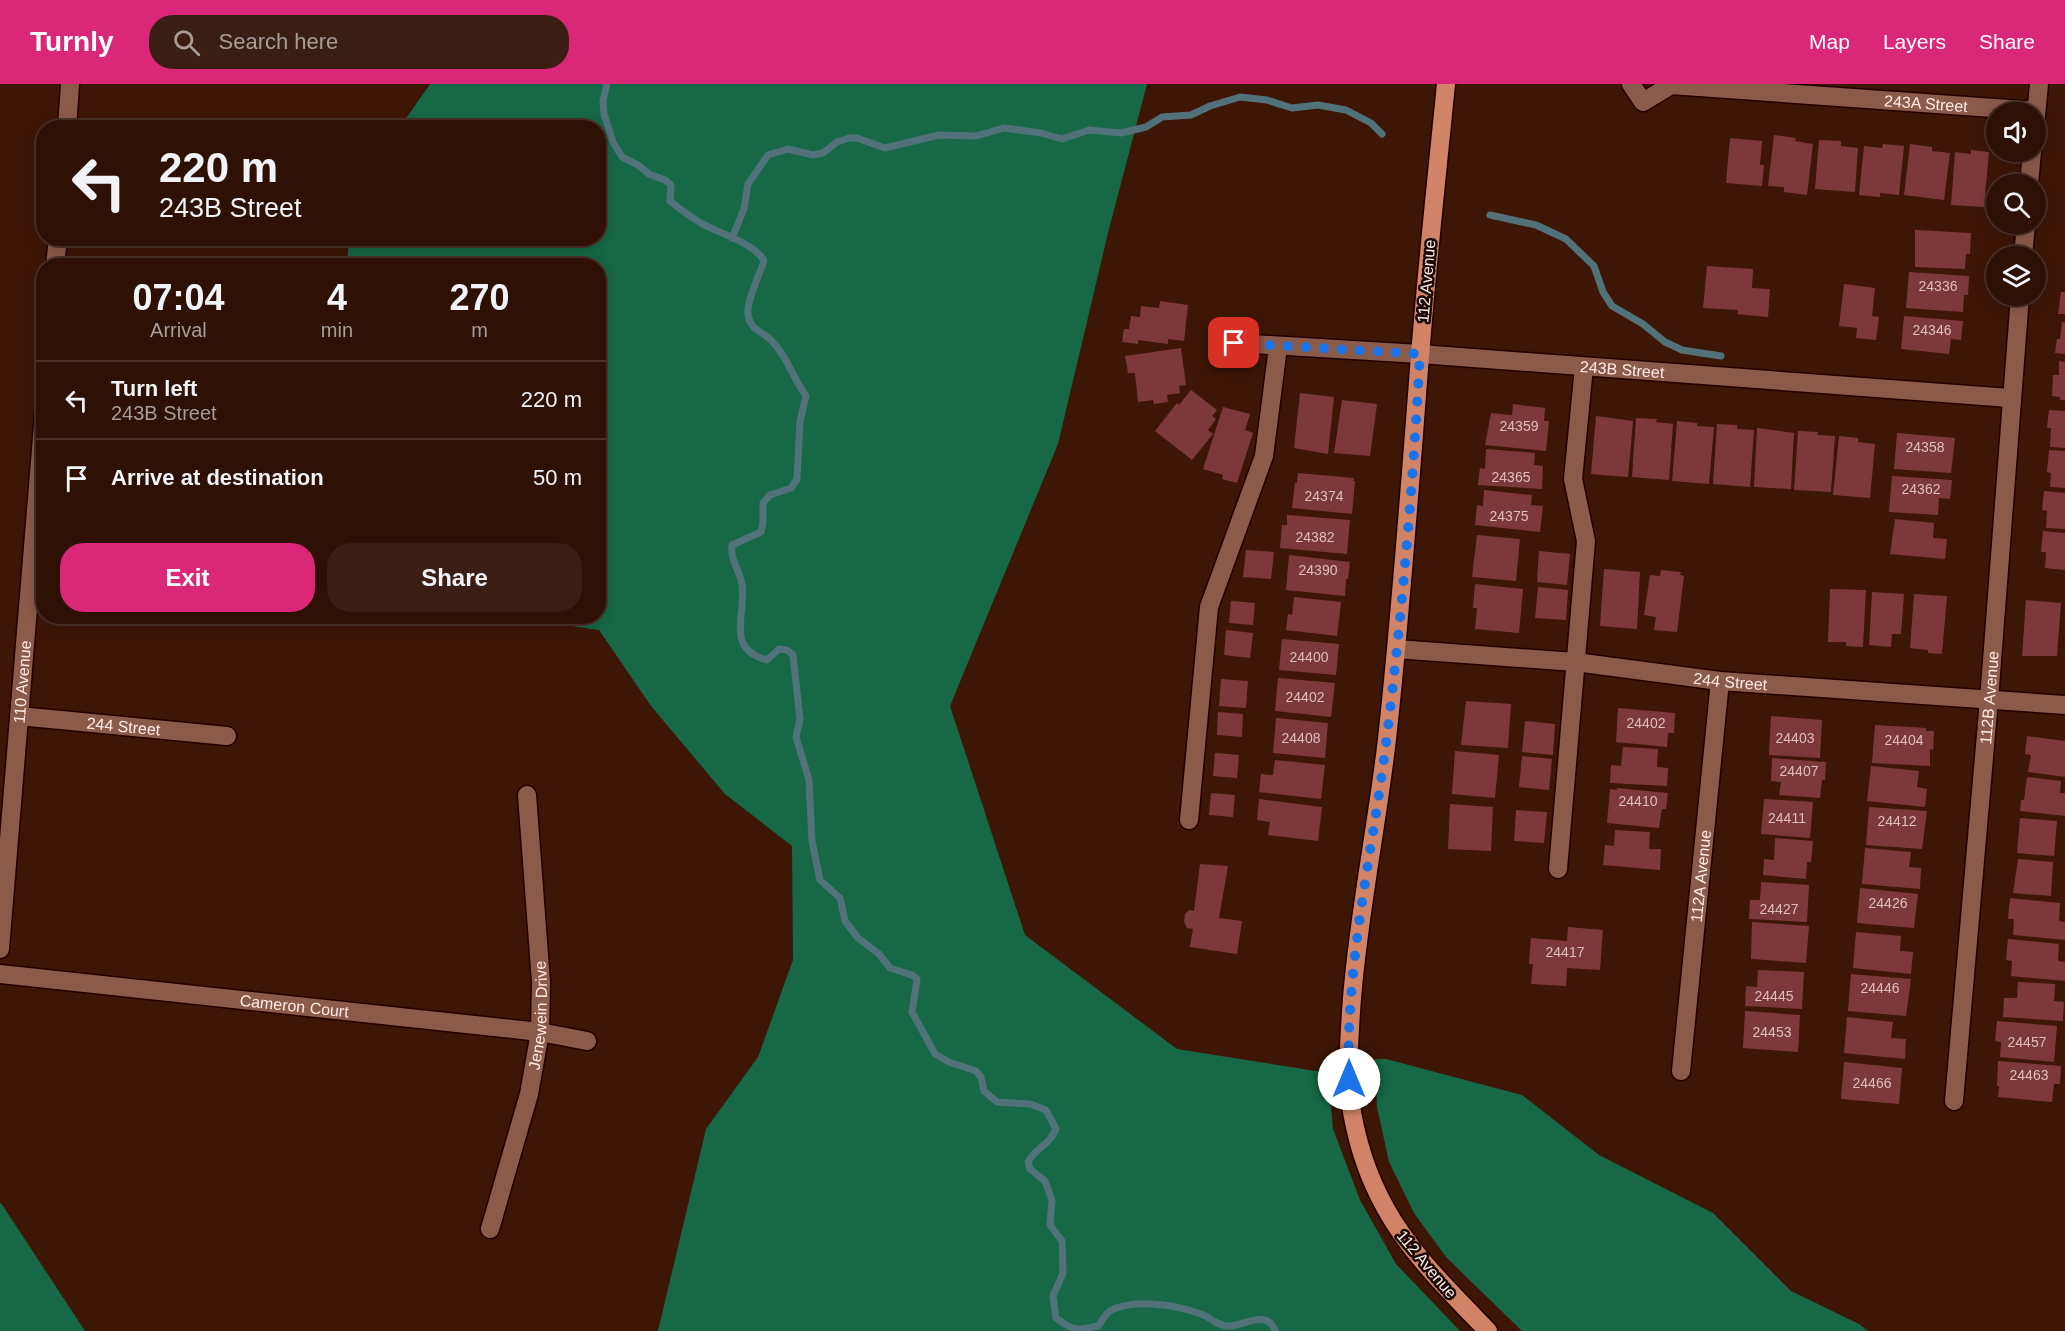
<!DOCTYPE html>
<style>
:root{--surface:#2e1004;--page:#3a1e13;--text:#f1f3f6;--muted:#a79d9a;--line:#493026;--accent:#db2777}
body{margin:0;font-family:Arial,sans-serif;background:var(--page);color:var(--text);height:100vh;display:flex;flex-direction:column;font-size:22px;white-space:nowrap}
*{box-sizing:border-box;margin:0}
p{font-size:20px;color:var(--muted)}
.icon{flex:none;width:33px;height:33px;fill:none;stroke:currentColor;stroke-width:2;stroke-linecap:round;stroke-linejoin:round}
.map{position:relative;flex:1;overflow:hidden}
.side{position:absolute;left:36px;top:174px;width:570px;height:366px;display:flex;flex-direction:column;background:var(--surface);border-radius:24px;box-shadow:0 3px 15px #0003,0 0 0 2px var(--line)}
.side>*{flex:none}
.hud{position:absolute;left:36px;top:36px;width:570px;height:126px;border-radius:24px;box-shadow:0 3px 15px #0003,0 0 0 2px var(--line);background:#2e1004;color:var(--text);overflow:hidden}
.controls{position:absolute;left:1986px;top:18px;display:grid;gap:12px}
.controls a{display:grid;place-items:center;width:60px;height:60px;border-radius:50%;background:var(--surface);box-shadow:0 3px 15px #0003,0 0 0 2px var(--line);font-size:30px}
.pin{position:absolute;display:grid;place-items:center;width:51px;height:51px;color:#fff;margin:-26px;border-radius:12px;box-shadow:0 3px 9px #0006}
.me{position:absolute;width:66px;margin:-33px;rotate:0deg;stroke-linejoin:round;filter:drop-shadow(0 0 4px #0008)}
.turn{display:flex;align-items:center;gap:21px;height:126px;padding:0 24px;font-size:27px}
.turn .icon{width:78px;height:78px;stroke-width:2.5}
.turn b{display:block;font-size:42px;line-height:51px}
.eta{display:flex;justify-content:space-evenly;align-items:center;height:102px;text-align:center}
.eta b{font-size:36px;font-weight:600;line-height:42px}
.button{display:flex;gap:12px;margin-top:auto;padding:12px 24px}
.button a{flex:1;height:69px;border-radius:24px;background:var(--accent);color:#fff;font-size:24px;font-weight:600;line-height:69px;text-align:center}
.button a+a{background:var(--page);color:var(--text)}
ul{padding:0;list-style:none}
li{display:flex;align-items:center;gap:18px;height:78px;padding:0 24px;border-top:2px solid var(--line)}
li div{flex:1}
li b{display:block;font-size:22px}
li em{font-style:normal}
header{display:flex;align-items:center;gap:36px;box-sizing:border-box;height:84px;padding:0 30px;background:var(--accent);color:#fff}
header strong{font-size:28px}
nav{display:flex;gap:33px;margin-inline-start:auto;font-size:21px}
.search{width:420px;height:54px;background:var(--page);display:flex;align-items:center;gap:15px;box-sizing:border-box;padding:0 21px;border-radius:24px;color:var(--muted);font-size:22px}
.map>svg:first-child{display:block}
</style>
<header>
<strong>Turnly</strong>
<div class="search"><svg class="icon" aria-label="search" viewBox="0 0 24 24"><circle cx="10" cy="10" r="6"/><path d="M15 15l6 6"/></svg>Search here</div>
<nav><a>Map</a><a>Layers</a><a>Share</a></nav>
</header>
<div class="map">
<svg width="2065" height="1247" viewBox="0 0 2065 1247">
<rect width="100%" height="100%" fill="#3e1606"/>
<!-- forest -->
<path fill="#166846" d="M 430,0 L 1147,0 L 1108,149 L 1058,360 L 950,622 L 1025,851 L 1177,965 L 1328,989 L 1333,1045 L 1360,1116 L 1396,1180 L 1460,1247 L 658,1247 L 706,1045 L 758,973 L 793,876 L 792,762 L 725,710 L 651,622 L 599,546 L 510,533 L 598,532 L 598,182 L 347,181 L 349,155 L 598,154 L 598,44 L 400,43 Z
M 1375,975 L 1386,975 L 1522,1011 L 1599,1071 L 1713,1129 L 1791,1207 L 1859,1240 L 1868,1247 L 1522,1247 L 1446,1173 L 1414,1129 L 1389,1078 L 1377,1023 Z
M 0,1119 L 1,1119 L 85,1247 L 0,1247 Z"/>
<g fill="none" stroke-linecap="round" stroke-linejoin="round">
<!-- stream -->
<path stroke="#52727a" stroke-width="7" d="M 607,0 L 603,17 L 604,30 L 613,58 L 622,73 L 638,81 L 649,90 L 665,96 L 671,101 L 670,117 C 680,125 690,133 701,139 C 719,150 754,158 764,177 C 760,189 746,219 748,230 C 751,248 761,246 771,256 C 787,272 793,294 806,312 L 800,337 L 797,395 L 791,404 L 770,411 L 763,419 L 763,439 L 761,448 L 732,461 C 730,477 740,486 742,501 C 746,532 725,565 767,576 L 779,565 L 787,566 L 793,571 L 800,635 L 796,653 L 809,696 L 812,757 L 820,796 L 840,814 L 845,837 L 858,854 L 879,870 L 890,884 L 912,891 L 917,895 L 912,928 L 935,970 L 949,978 L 976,987 L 981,993 L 984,1007 L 997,1018 L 1030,1020 L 1046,1026 L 1056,1045 C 1048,1063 1036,1063 1028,1078 L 1030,1085 L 1045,1097 L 1052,1116 L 1050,1141 L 1062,1157 L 1063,1189 L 1053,1212 L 1056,1234 C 1073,1247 1077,1247 1098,1242 C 1102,1237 1105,1230 1110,1227 C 1133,1214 1177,1221 1201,1230 C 1210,1233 1219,1243 1230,1242 C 1245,1241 1268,1225 1275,1247
M 1490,131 L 1536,141 L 1566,155 L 1594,182 L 1603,208 L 1612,222 L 1643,240 L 1665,258 L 1682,266 L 1721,272
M 732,154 L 744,125 L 748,100 L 768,71 L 788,65 L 813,71 L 823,69 L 837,58 L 849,54 L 857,54 L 885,64 L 939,51 L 976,52 L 1004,44 L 1041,49 L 1062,55 L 1089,46 L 1121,49 L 1146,43 L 1162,33 L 1191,31 L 1210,22 L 1240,13 L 1267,16 L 1292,24 L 1318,21 L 1346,26 L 1371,39 L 1382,50"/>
</g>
<!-- building -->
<path fill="#7d393a" d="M 1774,51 L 1796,54 L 1795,57 L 1813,60 L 1807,111 L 1784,108 L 1784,103 L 1768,102 Z
M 1730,54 L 1762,57 L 1760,81 L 1764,81 L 1762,102 L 1726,99 Z
M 1819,56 L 1841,57 L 1841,62 L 1858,64 L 1855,108 L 1815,105 Z
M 1883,60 L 1904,62 L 1899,111 L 1880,109 L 1880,113 L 1859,111 L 1864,62 L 1882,64 Z
M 1910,60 L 1932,63 L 1932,67 L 1950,69 L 1944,116 L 1904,111 Z
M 1971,66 L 1989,68 L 1984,123 L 1951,121 L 1955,68 L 1971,70 Z
M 1915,146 L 1971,149 L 1970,170 L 1966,170 L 1965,185 L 1915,183 Z
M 1707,182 L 1753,185 L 1752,204 L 1770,205 L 1768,233 L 1737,230 L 1738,226 L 1703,224 Z
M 1909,188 L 1969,192 L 1968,211 L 1964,211 L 1963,228 L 1906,224 Z
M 1844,200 L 1875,204 L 1872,232 L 1879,233 L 1876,256 L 1856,254 L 1857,244 L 1839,242 Z
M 2061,208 L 2065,208 L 2065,230 L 2058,230 Z
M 1160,217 L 1188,221 L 1184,257 L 1168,255 L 1168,260 L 1138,256 L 1138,260 L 1122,258 L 1124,245 L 1129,245 L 1131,232 L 1140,233 L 1141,222 L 1159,224 Z
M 1904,232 L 1963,237 L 1961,256 L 1951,255 L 1949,270 L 1901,265 Z
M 2062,238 L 2065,238 L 2065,270 L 2055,269 L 2057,255 L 2060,255 Z
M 1181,264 L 1186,301 L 1179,302 L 1180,309 L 1167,311 L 1168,318 L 1154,320 L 1153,316 L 1138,318 L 1135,289 L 1128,289 L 1125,272 Z
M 2059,277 L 2065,278 L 2065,316 L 2060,316 L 2060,313 L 2052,312 L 2053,291 L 2059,291 Z
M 1191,306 L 1217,326 L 1212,332 L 1216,335 L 1208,346 L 1213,350 L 1192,376 L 1155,347 L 1177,319 L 1179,321 Z
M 1300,309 L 1334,313 L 1328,370 L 1294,364 Z
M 1342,316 L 1377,320 L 1370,372 L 1334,369 Z
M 1513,320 L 1545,324 L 1544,337 L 1549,337 L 1546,367 L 1485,361 L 1491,329 L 1512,331 Z
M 1223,323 L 1250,330 L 1245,346 L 1253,349 L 1237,399 L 1222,395 L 1223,391 L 1203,385 Z
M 2049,326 L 2065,327 L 2065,364 L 2050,363 L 2051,344 L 2047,344 Z
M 1596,332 L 1633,337 L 1628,393 L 1591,390 Z
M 1636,334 L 1657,335 L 1656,338 L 1673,340 L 1669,396 L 1632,393 Z
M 1677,337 L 1697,339 L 1697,342 L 1714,343 L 1709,400 L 1672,397 Z
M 1717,340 L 1737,341 L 1737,345 L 1754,346 L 1750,403 L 1713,400 Z
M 1757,344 L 1794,349 L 1791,405 L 1754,403 Z
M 1798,347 L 1818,348 L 1817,351 L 1835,352 L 1831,408 L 1794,406 Z
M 1897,349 L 1955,354 L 1951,389 L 1894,385 Z
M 1839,352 L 1858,354 L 1858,358 L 1875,360 L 1870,414 L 1833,411 Z
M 1486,365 L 1535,369 L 1534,381 L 1543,382 L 1542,405 L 1478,401 L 1480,384 L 1485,385 Z
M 2049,366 L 2065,367 L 2065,404 L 2050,403 L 2051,389 L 2047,388 Z
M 1298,389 L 1354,394 L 1353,397 L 1355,397 L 1352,430 L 1292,424 L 1295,399 L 1297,399 Z
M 1892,392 L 1952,396 L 1950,415 L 1939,414 L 1938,431 L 1889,428 Z
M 1484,406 L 1532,411 L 1531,421 L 1543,422 L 1540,448 L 1475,441 L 1477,421 L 1483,422 Z
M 2044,407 L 2065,409 L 2065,445 L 2046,444 L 2047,427 L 2042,426 Z
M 1287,431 L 1350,436 L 1347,470 L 1280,464 L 1282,441 L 1287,441 Z
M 1895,435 L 1934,439 L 1933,454 L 1947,455 L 1945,475 L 1890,470 Z
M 2043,447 L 2065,449 L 2065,486 L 2045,484 L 2046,468 L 2041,468 Z
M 1477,451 L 1520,455 L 1516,497 L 1472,493 Z
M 1246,466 L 1274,468 L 1271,495 L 1243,493 Z
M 1539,467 L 1570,470 L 1567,501 L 1537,498 Z
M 1289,471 L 1350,478 L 1348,495 L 1346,495 L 1345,512 L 1286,506 Z
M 1604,485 L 1640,488 L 1637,545 L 1600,542 Z
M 1661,486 L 1681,488 L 1680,491 L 1684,492 L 1677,548 L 1654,546 L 1656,533 L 1644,531 L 1650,491 L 1660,492 Z
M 1475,500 L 1523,505 L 1519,549 L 1475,545 L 1477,524 L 1473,524 Z
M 1538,503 L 1568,506 L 1566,536 L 1535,534 Z
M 1830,505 L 1866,506 L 1863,563 L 1846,562 L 1846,558 L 1828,558 Z
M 1872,508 L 1904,510 L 1901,550 L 1892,550 L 1891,563 L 1869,561 Z
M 1914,510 L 1947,512 L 1942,570 L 1928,569 L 1928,566 L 1910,564 Z
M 1294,513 L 1341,518 L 1337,552 L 1286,546 L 1288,530 L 1292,531 Z
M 2026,516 L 2061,519 L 2057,572 L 2022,572 Z
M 1231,517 L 1255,519 L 1253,541 L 1229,539 Z
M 1226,546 L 1253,549 L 1250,574 L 1224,571 Z
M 1282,555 L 1339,560 L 1336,591 L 1279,586 Z
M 1278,594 L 1335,599 L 1331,633 L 1275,627 Z
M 1221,595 L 1248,597 L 1246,624 L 1219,622 Z
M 1466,617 L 1511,620 L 1508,664 L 1461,661 Z
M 1618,624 L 1675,629 L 1674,649 L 1668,649 L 1667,663 L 1616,658 Z
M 1218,628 L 1243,630 L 1242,653 L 1217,651 Z
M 1771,632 L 1822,636 L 1820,674 L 1769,671 Z
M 1276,634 L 1328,639 L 1325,674 L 1273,669 Z
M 1525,637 L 1555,640 L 1553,671 L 1522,668 Z
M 1875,641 L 1926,644 L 1926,647 L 1934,647 L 1933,666 L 1930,665 L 1930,682 L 1872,679 Z
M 2027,652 L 2065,657 L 2065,693 L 2028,688 L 2031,671 L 2025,670 Z
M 1623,663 L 1658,665 L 1657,683 L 1668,684 L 1667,702 L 1610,699 L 1611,681 L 1621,682 Z
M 1455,667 L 1499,671 L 1495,714 L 1452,710 Z
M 1215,669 L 1239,671 L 1237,694 L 1213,692 Z
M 1522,672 L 1552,675 L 1549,706 L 1519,703 Z
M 1772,674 L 1826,678 L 1825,696 L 1822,696 L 1820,714 L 1779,711 L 1781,698 L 1771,697 Z
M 1275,676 L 1325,681 L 1321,715 L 1259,708 L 1261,690 L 1273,691 Z
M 1871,682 L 1919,687 L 1917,703 L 1927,705 L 1925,723 L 1867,717 Z
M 2027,693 L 2061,697 L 2060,709 L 2065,709 L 2065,732 L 2020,727 L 2021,716 L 2024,716 Z
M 1617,704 L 1668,709 L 1666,725 L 1662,725 L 1659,744 L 1607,739 L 1610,705 L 1617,706 Z
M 1211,709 L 1235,711 L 1233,733 L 1209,731 Z
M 1259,715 L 1322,723 L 1318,757 L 1268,751 L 1270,738 L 1257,736 Z
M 1764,715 L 1813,718 L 1810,754 L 1761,750 Z
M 1450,720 L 1493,723 L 1491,767 L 1448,765 Z
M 1869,723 L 1927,727 L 1922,765 L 1866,761 Z
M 1516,726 L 1547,728 L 1544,759 L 1514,757 Z
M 2020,734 L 2057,737 L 2054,772 L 2017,769 Z
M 1615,746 L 1650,748 L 1649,765 L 1661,765 L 1660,786 L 1603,781 L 1605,761 L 1614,762 Z
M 1775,754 L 1813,757 L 1811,778 L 1807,778 L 1806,795 L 1763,791 L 1764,775 L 1774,776 Z
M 1865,764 L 1911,768 L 1909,783 L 1921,784 L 1920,805 L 1862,800 Z
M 2018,775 L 2053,778 L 2051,812 L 2013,809 Z
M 1200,780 L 1228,782 L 1219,834 L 1242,837 L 1237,870 L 1190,863 L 1193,845 L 1187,844 L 1184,838 L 1185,830 L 1189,826 L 1194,827 Z
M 1761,798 L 1809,801 L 1807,838 L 1749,835 L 1750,816 L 1760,816 Z
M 1860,804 L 1918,810 L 1914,844 L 1857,839 Z
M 2010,814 L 2060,819 L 2059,837 L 2065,838 L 2065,856 L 2013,851 L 2014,835 L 2008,835 Z
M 1752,838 L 1809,842 L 1806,879 L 1751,875 Z
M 1568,843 L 1603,846 L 1600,886 L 1567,884 L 1566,902 L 1531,900 L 1533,880 L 1529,880 L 1531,854 L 1567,857 Z
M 1856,848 L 1901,852 L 1900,867 L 1913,868 L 1911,890 L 1853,884 Z
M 2008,855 L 2059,860 L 2058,877 L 2065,878 L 2065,897 L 2011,892 L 2012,877 L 2006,876 Z
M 1758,886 L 1804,888 L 1802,925 L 1745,922 L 1746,902 L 1757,903 Z
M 1851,890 L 1911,895 L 1906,932 L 1848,927 Z
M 2018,898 L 2055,900 L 2054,917 L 2064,918 L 2063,937 L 2003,933 L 2004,914 L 2017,914 Z
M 1745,927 L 1800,931 L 1798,968 L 1743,964 Z
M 1847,933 L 1893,938 L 1891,954 L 1906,955 L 1905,975 L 1844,969 Z
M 1997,937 L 2057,942 L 2054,978 L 2000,973 L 2001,958 L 1995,957 Z
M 1998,977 L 2061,982 L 2060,1000 L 2054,1000 L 2052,1018 L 1998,1013 L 1999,1002 L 1997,1002 Z
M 1844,978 L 1902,984 L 1899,1020 L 1841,1015 Z"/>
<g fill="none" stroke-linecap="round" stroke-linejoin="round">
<defs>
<g id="minor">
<path id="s1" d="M 1631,0 L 1643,18 L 1671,1 L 2036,27"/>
<path d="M 2036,32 L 2039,0"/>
<path d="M 67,44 L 70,0"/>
<path d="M 2029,100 L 2032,68"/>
<path d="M 2023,172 L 2026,140"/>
<path d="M 55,182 L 58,154"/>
<path id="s2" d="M 1235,259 L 1420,270 L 2010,314"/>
<path id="s3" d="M 1396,565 L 1575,578 L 1720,597 L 2065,621"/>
<path id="s4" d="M 19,632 L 227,652"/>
<path d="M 1189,736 L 1209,523 L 1264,372 L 1278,263"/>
<path d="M 1558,785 L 1586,457 L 1573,395 L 1584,283"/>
<path id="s5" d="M 0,865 L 44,329"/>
<path id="s6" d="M 0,890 L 540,948 L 587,957"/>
<path id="s7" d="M 1681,987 L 1720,597"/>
<path id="s8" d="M 1954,1017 L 1989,616 L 2020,212"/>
<path id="s9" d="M 490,1145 L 529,1010 L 540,948 L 541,898 L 527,711"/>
</g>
<path id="major" d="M 1446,0 C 1437,91 1427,181 1420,272 C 1410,400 1401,528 1387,655 C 1377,742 1359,827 1352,914 C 1349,956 1345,1001 1355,1043 C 1375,1135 1425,1182 1488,1247"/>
</defs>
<!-- minor casing -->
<use href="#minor" stroke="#230000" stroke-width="21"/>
<!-- major casing -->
<use href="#major" stroke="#230000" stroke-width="21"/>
<!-- minor -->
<use href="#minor" stroke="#8b5b4a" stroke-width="18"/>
<!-- major -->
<use href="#major" stroke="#d08367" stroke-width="18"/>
</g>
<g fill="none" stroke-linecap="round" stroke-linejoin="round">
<!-- route -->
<path stroke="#1a73e8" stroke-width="10" stroke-dasharray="0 18" d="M 1234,259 L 1420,270 C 1413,400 1402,531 1386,660 C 1372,771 1345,883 1349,995"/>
</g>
<g text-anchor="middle" stroke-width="5" stroke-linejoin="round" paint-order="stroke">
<!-- number labels -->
<g font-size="14" fill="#ddbfbb">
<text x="1938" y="207">24336</text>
<text x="1932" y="251">24346</text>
<text x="1519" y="347">24359</text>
<text x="1925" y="368">24358</text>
<text x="1511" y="398">24365</text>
<text x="1921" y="410">24362</text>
<text x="1324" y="417">24374</text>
<text x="1509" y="437">24375</text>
<text x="1315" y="458">24382</text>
<text x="1318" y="491">24390</text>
<text x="1309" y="578">24400</text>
<text x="1305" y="618">24402</text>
<text x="1646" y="644">24402</text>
<text x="1301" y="659">24408</text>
<text x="1795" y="659">24403</text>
<text x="1904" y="661">24404</text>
<text x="1799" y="692">24407</text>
<text x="1638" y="722">24410</text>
<text x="1787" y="739">24411</text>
<text x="1897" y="742">24412</text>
<text x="1888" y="824">24426</text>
<text x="1779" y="830">24427</text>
<text x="1565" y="873">24417</text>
<text x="1880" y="909">24446</text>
<text x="1774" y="917">24445</text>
<text x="1772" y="953">24453</text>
<text x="2027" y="963">24457</text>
<text x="2029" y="996">24463</text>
<text x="1872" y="1004">24466</text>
</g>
<!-- street labels -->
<g font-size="16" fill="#fdece6" stroke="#190803">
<text dy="6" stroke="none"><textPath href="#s1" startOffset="310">243A Street</textPath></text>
<text transform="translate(1426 197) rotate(-85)" y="6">112 Avenue</text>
<text dy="6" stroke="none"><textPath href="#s2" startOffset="388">243B Street</textPath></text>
<text dy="6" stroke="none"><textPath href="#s5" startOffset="268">110 Avenue</textPath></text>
<text dy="6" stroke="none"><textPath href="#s3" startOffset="336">244 Street</textPath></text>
<text dy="6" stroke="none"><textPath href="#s8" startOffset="405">112B Avenue</textPath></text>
<text dy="6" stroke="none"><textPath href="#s4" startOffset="105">244 Street</textPath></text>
<text dy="6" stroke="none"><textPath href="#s7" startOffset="196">112A Avenue</textPath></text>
<text dy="6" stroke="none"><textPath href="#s6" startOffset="296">Cameron Court</textPath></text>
<text dy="6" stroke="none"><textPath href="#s9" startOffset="220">Jenewein Drive</textPath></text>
<text transform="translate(1427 1180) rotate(50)" y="6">112 Avenue</text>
</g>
</g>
</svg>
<div class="controls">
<a><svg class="icon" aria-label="sound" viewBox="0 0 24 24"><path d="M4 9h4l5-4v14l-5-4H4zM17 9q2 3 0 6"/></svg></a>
<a><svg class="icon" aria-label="search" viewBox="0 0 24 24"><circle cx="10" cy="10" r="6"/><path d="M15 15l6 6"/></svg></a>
<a><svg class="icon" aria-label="layers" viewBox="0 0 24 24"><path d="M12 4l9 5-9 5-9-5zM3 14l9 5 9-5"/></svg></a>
</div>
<div class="pin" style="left:1234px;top:259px;background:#d93025"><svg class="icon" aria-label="arrive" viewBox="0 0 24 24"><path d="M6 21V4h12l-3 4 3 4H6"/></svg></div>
<svg class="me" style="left:1349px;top:995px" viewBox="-20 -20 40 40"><circle r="19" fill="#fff"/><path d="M0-13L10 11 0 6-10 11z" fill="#1a73e8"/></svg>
<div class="hud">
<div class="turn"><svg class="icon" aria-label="left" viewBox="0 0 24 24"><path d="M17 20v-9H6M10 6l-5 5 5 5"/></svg><div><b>220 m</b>243B Street</div></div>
</div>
<section class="side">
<div class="eta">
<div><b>07:04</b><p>Arrival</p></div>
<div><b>4</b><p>min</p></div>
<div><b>270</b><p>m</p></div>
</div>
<ul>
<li><svg class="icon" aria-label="left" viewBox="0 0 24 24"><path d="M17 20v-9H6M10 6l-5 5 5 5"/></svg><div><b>Turn left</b><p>243B Street</p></div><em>220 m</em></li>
<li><svg class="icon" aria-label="arrive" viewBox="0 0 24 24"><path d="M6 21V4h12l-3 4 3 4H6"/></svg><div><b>Arrive at destination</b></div><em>50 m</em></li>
</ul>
<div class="button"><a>Exit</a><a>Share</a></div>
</section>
</div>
